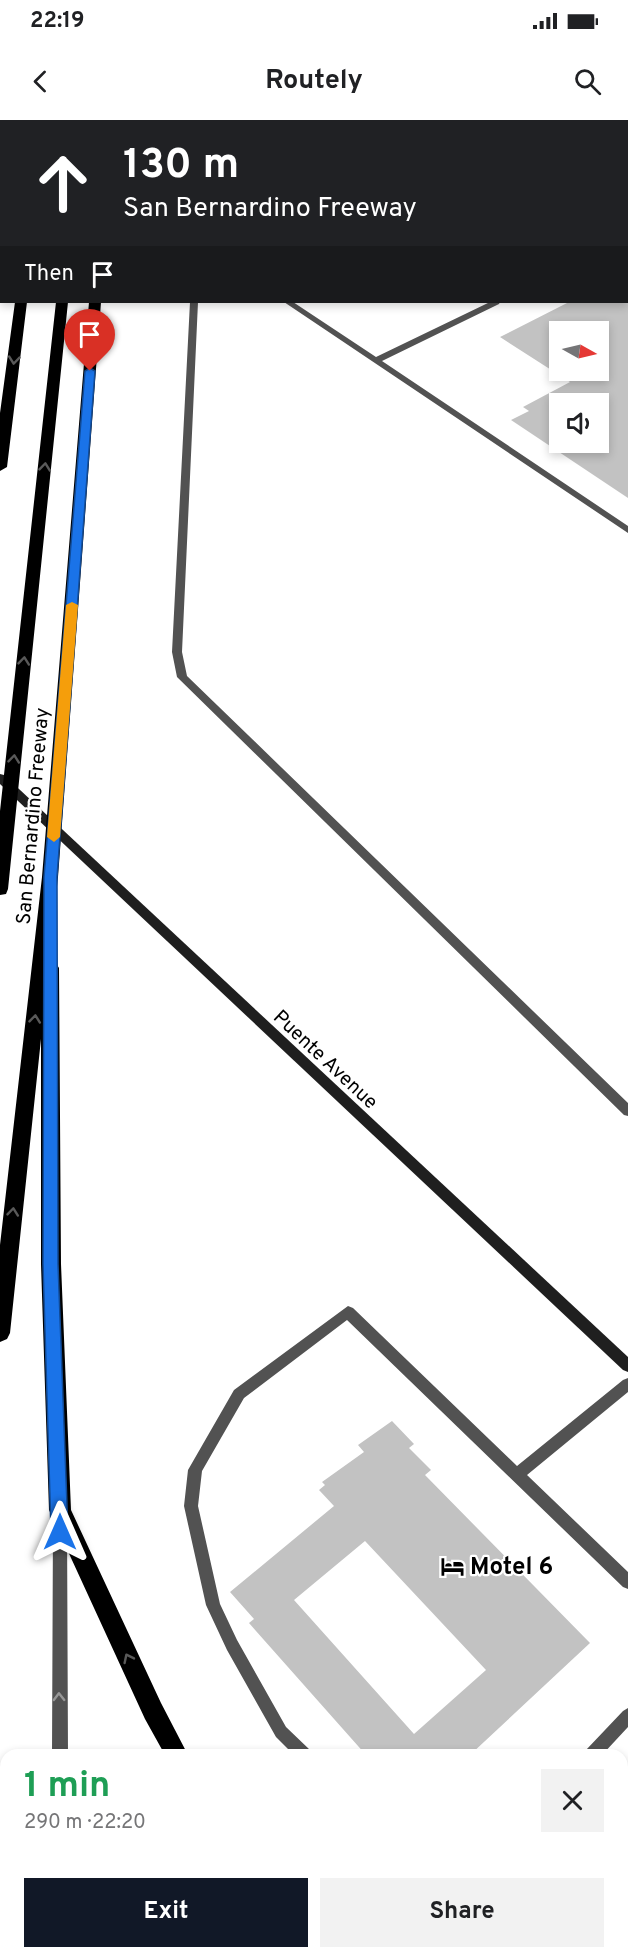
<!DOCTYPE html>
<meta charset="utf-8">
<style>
:root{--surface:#fff;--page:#f2f2f2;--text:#202124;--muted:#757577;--accent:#111827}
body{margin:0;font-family:Overpass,sans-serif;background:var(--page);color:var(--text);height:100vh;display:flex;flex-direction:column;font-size:22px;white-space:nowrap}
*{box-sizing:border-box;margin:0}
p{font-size:20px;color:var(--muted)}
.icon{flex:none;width:33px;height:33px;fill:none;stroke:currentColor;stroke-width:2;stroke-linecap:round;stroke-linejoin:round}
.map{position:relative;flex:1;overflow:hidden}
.details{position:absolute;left:0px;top:1629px;width:628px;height:210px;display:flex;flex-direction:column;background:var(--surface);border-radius:18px 18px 0 0;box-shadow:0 3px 9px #0003}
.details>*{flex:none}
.top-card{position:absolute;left:0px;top:0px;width:628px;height:183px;box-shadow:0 3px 9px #0003;background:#202124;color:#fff;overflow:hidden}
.needle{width:39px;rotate:98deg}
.fabs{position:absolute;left:549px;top:201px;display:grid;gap:12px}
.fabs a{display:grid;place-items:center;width:60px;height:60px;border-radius:0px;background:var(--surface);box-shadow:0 3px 9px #0003;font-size:30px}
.pin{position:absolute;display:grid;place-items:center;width:51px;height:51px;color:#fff;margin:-62px -26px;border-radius:50% 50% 50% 0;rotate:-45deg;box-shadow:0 0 6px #0007}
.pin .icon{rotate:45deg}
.me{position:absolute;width:66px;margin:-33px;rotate:0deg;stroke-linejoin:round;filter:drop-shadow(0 0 4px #0008)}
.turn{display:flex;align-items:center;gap:21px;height:126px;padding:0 24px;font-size:27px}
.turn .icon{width:78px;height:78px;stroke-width:2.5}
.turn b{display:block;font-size:42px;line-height:51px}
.then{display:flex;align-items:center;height:57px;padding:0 24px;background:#0003;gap:12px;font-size:22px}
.round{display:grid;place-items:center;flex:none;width:63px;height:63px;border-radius:0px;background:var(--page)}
.overview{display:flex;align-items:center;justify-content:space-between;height:102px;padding:0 24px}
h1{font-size:36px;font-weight:700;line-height:45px;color:#1e9e55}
.action{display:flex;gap:12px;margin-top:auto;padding:12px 24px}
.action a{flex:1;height:69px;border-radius:0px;background:var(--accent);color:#fff;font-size:24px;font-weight:700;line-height:69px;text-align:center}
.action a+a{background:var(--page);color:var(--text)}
.status{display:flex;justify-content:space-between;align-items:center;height:42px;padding:0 30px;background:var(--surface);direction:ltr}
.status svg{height:16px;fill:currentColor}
header{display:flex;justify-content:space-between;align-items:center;height:78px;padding:0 24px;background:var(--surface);font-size:27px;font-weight:700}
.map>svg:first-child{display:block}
</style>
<div class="status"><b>22:19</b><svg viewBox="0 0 49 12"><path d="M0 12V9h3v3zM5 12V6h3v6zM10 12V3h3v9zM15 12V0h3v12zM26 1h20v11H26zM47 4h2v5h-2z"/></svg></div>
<header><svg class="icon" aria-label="back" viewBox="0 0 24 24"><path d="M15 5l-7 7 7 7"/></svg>Routely<svg class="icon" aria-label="search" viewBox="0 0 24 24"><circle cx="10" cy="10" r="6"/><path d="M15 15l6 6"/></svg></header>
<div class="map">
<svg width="628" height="1839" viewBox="0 0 628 1839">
<rect width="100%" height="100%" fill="#fff"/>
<!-- building -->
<path fill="#c2c2c2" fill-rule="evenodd" d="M 569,182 L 628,182 L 628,378 L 511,300 L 529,291 L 523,287 L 570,262 L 500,217 ZM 560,212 L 598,212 L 598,250 L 560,250 ZM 560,284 L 598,284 L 598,322 L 560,322 Z
M 392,1301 L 414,1324 L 409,1328 L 431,1350 L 425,1355 L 590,1523 L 470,1635 L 366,1635 L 249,1503 L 254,1499 L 230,1472 L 334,1386 L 319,1370 L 325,1365 L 322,1362 L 364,1332 L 358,1325 ZM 365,1421 L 486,1550 L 414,1614 L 294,1480 Z"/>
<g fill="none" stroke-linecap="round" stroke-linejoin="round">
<!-- lane -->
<path fill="#525252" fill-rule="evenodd" d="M 308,0 L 317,0 L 306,2 Z
M 483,0 L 492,0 L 494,2 L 484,2 Z
M 614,0 L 623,0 L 612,2 Z
M 627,82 L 628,82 L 628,87 L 627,87 Z
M 627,115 L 628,115 L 628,121 L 627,121 Z
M 190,182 L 198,182 L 182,532 L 187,556 L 628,983 L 628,996 L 624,995 L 177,557 L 172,532 Z
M 284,182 L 293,182 L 376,237 L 490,182 L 500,182 L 499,184 L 382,241 L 628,406 L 628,413 Z
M 348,1186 L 353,1188 L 517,1346 L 623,1260 L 628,1258 L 628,1272 L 527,1355 L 628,1452 L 628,1469 L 623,1467 L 347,1200 L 244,1278 L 202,1351 L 198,1386 L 220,1484 L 237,1520 L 286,1607 L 310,1630 L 313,1635 L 294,1635 L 276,1617 L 227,1530 L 206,1485 L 184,1386 L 188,1350 L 234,1270 Z
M 60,1392 L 65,1394 L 67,1399 L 68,1635 L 52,1635 L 53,1399 L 55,1394 Z
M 628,1588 L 628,1607 L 602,1635 L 583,1635 L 586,1630 L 623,1591 Z
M 56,1833 L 72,1833 L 72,1839 L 56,1839 Z"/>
<!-- secondary -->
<path fill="#1f1f1f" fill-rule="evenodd" d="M 0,654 L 4,655 L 628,1237 L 628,1252 L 623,1250 L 0,664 Z"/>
<!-- highway -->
<path fill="#000" fill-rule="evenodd" d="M 8,0 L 20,0 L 7,2 Z
M 41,0 L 53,0 L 40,2 Z
M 74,0 L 86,0 L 86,2 L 74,2 Z
M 104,0 L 116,0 L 116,2 L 104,2 Z
M 2,79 L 2,97 L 0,98 L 0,80 Z
M 15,182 L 27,182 L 7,347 L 0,351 L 0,293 Z
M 56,182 L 68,182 L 8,769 L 6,774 L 0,775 L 0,691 Z
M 89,182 L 101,182 L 58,757 L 49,841 L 56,843 L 59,848 L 61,1144 L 71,1390 L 161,1583 L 188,1635 L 165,1635 L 145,1599 L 49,1390 L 41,1144 L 41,919 L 10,1213 L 7,1219 L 0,1222 L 0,1125 L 42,757 Z
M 311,1833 L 339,1833 L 341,1839 L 313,1839 Z"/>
</g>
<!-- one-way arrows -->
<defs><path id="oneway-chevron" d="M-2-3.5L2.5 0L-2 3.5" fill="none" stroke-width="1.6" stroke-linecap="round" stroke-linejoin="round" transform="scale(1.5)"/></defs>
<g stroke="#595959">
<use href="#oneway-chevron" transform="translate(14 240) rotate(96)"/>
<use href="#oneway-chevron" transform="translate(45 347) rotate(-84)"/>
<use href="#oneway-chevron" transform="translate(24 541) rotate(-84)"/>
<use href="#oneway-chevron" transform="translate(14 639) rotate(-84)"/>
<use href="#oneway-chevron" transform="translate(35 899) rotate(-84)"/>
<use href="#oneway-chevron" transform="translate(13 1092) rotate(-84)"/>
<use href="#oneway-chevron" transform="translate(128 1538) rotate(-116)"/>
</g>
<use stroke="#979797" href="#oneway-chevron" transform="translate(59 1577) rotate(-91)"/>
<!-- route -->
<path fill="#1a73e8" stroke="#114b97" stroke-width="1.5" d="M 90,248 L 95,251 L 57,757 L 58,1144 L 68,1412 L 65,1418 L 60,1420 L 54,1418 L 51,1412 L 43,1144 L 44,757 L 85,251 Z"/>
<!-- slow -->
<path fill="#f59e0b" d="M 72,482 L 78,485 L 60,717 L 54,722 L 47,717 L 66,485 Z"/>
<!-- icons -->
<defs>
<symbol id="hotel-bare" viewBox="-9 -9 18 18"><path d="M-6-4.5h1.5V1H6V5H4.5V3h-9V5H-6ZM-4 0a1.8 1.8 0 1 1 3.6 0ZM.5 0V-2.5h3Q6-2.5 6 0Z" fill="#000" stroke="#fff" stroke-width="2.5" paint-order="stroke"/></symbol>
</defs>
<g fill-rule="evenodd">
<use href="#hotel-bare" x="436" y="1430" width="33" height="33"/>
</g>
<g text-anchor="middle" stroke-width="4.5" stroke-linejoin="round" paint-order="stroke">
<!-- street labels -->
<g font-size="20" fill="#000" stroke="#fff">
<text transform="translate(32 696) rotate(-85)" y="7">San Bernardino Freeway</text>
<text transform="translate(326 939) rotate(43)" y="7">Puente Avenue</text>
</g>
<!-- near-poi labels -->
<g font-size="24" font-weight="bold" fill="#000" stroke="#fff" text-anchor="start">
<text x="470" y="1454">Motel 6</text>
</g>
</g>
</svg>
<div class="fabs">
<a><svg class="needle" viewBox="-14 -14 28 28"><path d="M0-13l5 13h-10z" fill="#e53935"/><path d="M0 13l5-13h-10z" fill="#757577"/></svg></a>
<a><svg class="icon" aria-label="sound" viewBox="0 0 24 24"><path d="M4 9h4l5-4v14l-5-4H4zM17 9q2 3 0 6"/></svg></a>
</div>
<div class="pin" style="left:90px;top:251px;background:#d93025"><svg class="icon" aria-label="arrive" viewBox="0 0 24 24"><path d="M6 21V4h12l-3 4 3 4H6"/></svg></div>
<svg class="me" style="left:60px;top:1412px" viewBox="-20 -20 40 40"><path d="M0-17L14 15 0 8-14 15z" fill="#1a73e8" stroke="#fff" stroke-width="4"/></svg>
<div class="top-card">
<div class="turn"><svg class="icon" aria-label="ahead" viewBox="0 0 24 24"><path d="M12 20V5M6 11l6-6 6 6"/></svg><div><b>130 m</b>San Bernardino Freeway</div></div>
<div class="then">Then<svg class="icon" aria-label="arrive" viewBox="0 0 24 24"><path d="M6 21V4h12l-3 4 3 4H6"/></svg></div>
</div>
<section class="details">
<div class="overview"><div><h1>1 min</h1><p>290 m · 22:20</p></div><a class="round"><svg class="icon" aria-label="close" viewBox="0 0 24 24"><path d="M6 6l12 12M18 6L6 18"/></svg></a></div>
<div class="action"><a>Exit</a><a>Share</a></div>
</section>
</div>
